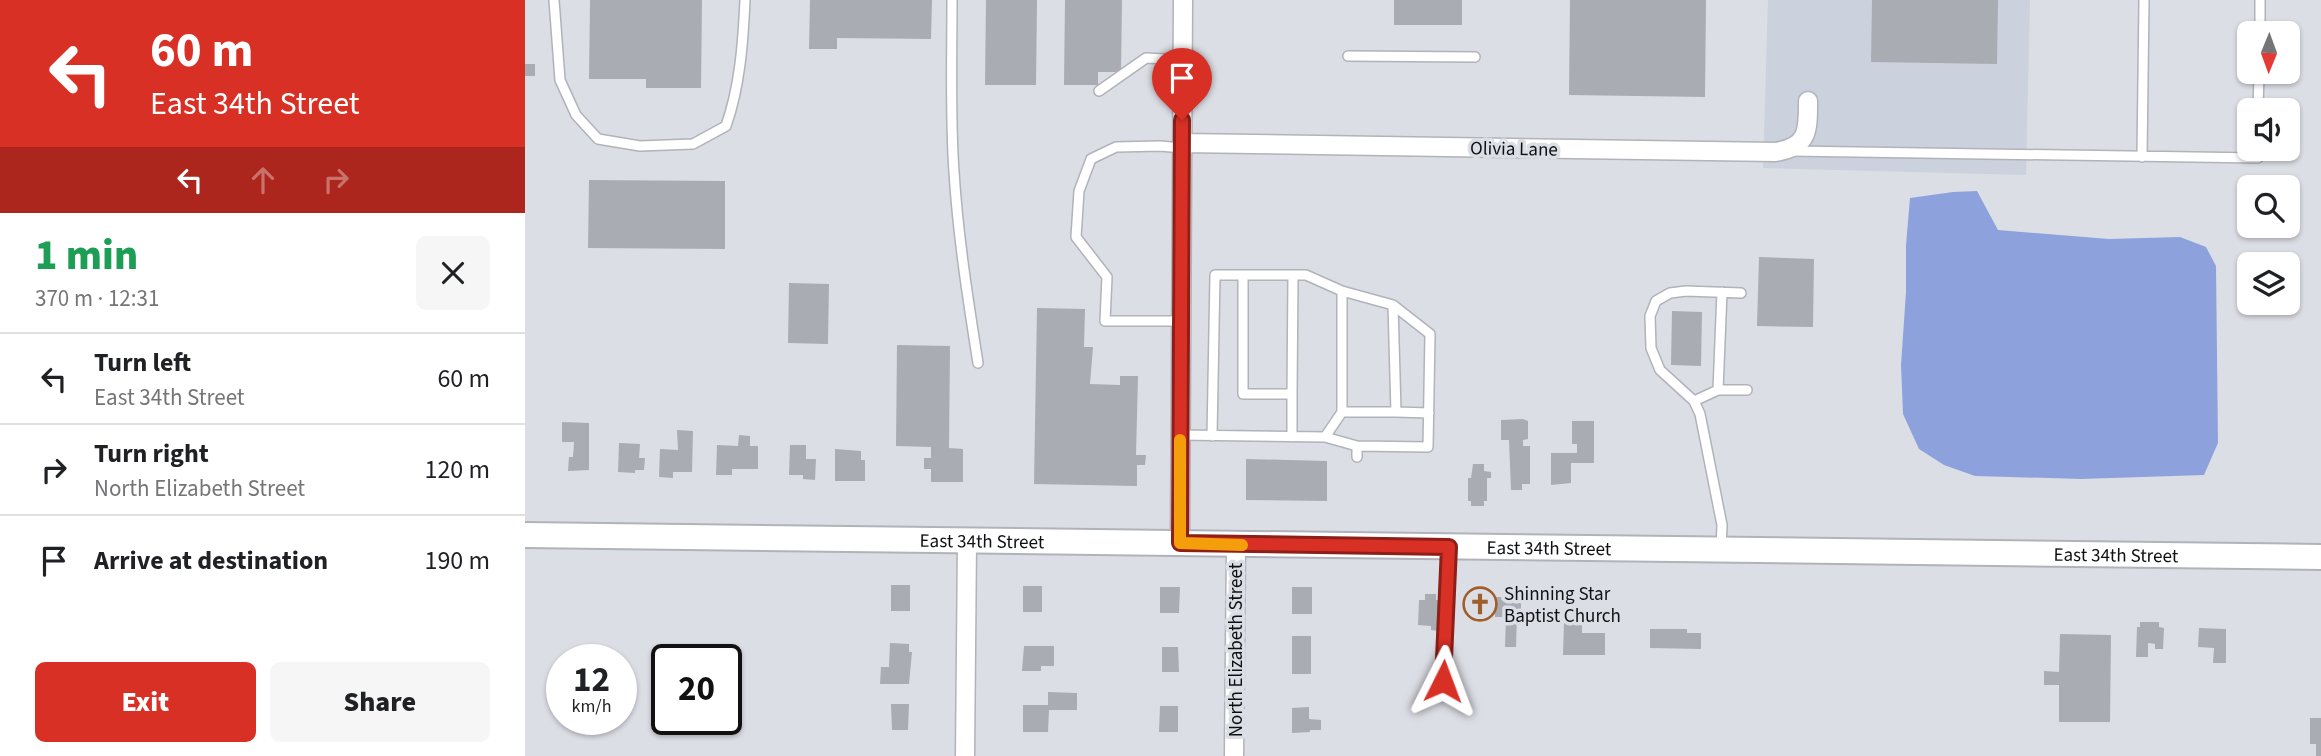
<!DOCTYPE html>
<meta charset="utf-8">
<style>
:root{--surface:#fff;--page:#f6f6f6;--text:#202124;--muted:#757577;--line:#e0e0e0;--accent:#d93025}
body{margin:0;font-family:"Source Sans 3",sans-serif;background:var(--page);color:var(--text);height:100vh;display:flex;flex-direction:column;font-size:26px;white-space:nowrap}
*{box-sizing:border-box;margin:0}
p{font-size:23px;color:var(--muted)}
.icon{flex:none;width:38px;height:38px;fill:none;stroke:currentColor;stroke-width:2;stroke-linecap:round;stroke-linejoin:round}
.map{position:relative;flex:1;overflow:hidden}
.side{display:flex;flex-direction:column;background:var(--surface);width:525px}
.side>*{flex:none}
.banner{background:#d93025;color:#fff;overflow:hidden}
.needle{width:46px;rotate:181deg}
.buttons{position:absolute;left:1712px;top:21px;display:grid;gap:14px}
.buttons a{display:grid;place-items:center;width:63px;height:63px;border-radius:10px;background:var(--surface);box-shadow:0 2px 5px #0004;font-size:35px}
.speed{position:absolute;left:21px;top:644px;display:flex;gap:14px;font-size:35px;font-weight:700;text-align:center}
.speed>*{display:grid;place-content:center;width:91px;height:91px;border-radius:50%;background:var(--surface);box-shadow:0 2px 5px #0004;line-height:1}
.speed small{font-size:18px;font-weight:400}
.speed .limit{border:4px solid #111;border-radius:10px;background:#fff;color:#111}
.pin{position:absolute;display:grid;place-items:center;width:60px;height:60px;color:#fff;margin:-72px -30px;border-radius:50% 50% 50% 0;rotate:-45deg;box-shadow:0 0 7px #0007}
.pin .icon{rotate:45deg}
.me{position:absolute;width:77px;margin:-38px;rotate:3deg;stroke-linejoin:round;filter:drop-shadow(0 0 5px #0008)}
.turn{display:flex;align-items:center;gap:24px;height:147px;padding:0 35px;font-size:32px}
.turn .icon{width:91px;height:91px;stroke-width:2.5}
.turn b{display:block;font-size:49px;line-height:60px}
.lanes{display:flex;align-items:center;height:66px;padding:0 35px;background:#0003;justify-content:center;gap:35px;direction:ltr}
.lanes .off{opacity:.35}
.round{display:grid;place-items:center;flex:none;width:74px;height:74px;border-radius:10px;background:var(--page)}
.summary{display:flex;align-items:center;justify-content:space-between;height:119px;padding:0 35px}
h1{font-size:42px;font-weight:800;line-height:52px;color:#1e9e55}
.cta{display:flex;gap:14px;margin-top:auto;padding:14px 35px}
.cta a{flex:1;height:80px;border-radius:10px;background:var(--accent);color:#fff;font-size:28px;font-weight:800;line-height:80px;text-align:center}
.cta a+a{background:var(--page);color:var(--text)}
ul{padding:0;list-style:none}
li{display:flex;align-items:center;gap:21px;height:91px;padding:0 35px;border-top:2px solid var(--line)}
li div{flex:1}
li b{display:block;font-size:26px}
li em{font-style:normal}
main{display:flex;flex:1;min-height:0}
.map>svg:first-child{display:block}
</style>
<main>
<section class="side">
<div class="banner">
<div class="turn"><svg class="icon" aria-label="left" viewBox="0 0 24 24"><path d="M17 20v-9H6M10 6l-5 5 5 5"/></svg><div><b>60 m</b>East 34th Street</div></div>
<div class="lanes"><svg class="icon" aria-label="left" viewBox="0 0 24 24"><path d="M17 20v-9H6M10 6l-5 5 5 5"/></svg><svg class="icon off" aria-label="ahead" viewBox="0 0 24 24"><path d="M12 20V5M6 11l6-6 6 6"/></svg><svg class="icon off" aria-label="right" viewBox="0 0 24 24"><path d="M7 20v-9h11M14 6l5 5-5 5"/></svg></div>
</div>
<div class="summary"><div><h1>1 min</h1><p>370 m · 12:31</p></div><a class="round"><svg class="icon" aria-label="close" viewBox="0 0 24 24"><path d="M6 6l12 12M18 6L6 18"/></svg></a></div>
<ul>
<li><svg class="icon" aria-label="left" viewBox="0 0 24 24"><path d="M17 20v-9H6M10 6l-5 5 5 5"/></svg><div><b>Turn left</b><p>East 34th Street</p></div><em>60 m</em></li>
<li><svg class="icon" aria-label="right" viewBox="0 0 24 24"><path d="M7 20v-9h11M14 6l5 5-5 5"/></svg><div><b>Turn right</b><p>North Elizabeth Street</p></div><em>120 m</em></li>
<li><svg class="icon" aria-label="arrive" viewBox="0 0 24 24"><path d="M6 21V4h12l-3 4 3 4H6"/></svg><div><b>Arrive at destination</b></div><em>190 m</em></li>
</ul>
<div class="cta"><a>Exit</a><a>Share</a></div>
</section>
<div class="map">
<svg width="1796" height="756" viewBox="0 0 1796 756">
<rect width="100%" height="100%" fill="#dcdee5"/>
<!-- built -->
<path fill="#ccd1de" d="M 1243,0 L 1505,0 L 1501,175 L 1238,168 Z"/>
<!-- water -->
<path fill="#8da2dd" d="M 1452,191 L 1473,230 L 1584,239 L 1655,237 L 1681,247 L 1691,266 L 1693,443 L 1679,475 L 1556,479 L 1450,476 L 1419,465 L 1394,449 L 1378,414 L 1376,365 L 1381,292 L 1381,245 L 1385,198 L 1428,192 Z"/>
<!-- building -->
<path fill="#a9acb2" d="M 65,0 L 177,0 L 176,88 L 121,88 L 121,79 L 64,79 Z
M 285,0 L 407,0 L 406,39 L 312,38 L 312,49 L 284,49 Z
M 461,0 L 512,0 L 511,85 L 460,85 Z
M 540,0 L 597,0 L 596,72 L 573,72 L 573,85 L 539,85 Z
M 869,0 L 937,0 L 937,25 L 869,25 Z
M 1045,0 L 1181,0 L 1180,97 L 1044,95 Z
M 1347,0 L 1473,0 L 1472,64 L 1346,62 Z
M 0,64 L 10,64 L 10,76 L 0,76 Z
M 64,180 L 200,181 L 200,249 L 63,248 Z
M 1234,257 L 1289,259 L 1288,327 L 1232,326 Z
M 264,283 L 304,284 L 303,344 L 263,343 Z
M 512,308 L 560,309 L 559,347 L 568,347 L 565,384 L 595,385 L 595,376 L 613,376 L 611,455 L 621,455 L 620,465 L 612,465 L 612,486 L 509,484 Z
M 1147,311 L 1177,312 L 1176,366 L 1146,365 Z
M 372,345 L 425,346 L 424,448 L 438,449 L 438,482 L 406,482 L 406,469 L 399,469 L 399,458 L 406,458 L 406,447 L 371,446 Z
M 998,419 L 1003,421 L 1003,439 L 998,440 L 998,446 L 1005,446 L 1005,484 L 997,484 L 997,490 L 986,490 L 984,440 L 976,440 L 976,420 Z
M 1047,421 L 1069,421 L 1069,463 L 1046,463 L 1046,483 L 1026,485 L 1026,453 L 1052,453 L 1052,444 L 1047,444 Z
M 37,422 L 64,423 L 64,470 L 43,471 L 44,457 L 48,457 L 49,442 L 37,442 Z
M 152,430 L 168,431 L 167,472 L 148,472 L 148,478 L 134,477 L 135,449 L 153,450 Z
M 214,435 L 225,436 L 225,446 L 233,446 L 233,469 L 207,469 L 207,475 L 191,475 L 192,445 L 213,446 Z
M 94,443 L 115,444 L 114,458 L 120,458 L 119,470 L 110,470 L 110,473 L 93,472 Z
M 265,445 L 281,445 L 281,459 L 291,459 L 290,480 L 278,479 L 278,475 L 264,475 Z
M 310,449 L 336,451 L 336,460 L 340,460 L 340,481 L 310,481 Z
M 721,459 L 802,461 L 802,501 L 721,500 Z
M 948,464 L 959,464 L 959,471 L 966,472 L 966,478 L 962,478 L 962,501 L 959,501 L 959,506 L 946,506 L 946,501 L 943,501 L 943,478 L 946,478 Z
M 366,585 L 385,585 L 385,611 L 366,611 Z
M 498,586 L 517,586 L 517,612 L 498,612 Z
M 635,587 L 655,587 L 654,613 L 635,613 Z
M 767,587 L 787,587 L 787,614 L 767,614 Z
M 900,594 L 911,594 L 911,600 L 914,600 L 913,631 L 906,630 L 906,626 L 893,625 L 894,600 L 900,600 Z
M 970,597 L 979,597 L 979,601 L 996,601 L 996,613 L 992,613 L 991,647 L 980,647 L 981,617 L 970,617 Z
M 1039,621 L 1057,621 L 1057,633 L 1080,633 L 1080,655 L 1038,655 Z
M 1615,622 L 1634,622 L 1634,627 L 1639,628 L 1638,649 L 1630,649 L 1630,644 L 1623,643 L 1623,657 L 1611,657 L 1612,627 L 1615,627 Z
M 1674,628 L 1701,629 L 1701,663 L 1688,663 L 1689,648 L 1673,647 Z
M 1125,629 L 1162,629 L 1162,633 L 1176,633 L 1176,649 L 1125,648 Z
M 1535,634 L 1586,635 L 1585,722 L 1534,722 L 1534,685 L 1519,685 L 1519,671 L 1534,672 Z
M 767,636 L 786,636 L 786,674 L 767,674 Z
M 365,643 L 384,644 L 384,652 L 387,652 L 384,684 L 355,684 L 356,667 L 364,667 Z
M 499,646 L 529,646 L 529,666 L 516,666 L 516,671 L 497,671 Z
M 637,647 L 653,647 L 654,672 L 637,672 Z
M 523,692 L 552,693 L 552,710 L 524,710 L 523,732 L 498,732 L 498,705 L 523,705 Z
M 366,704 L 384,704 L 383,730 L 367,730 Z
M 635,706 L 653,706 L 653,732 L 634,732 Z
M 784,707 L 784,719 L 796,720 L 796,730 L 785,730 L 785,732 L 767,733 L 767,708 Z
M 1785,718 L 1796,718 L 1796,756 L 1791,756 L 1791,744 L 1785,744 Z"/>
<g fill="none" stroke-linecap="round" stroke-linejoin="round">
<defs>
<path id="lane" d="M 29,0 L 35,80 L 51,115 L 73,139 L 115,146 L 168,144 L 201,126 C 215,86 218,43 220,0
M 427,0 C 427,57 425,115 429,172 C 433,236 443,300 453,363
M 1735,33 L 1735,0
M 823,56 L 950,57
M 574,91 L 621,58 L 658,60
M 1733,110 L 1734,72
M 1266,151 L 1733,158 L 1733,149
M 1617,157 L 1619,0
M 718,275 L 718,394 L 767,394 L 768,275
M 868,305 L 817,291 L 817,412 L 871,412
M 656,321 L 580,321 L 582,277 L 551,237 L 554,191 L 566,159 L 591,147 L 635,146 L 657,148
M 1193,390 L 1222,390
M 767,394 L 767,437
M 1169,401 L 1193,390 L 1197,292
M 655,435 L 800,437 L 832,446
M 687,436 L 690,275 L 781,275 L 817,291
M 800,437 L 817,412
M 832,457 L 832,446 L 903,447 L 905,334 L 868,305 L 871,412 L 904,413
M 1196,548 L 1197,525 L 1175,414 L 1169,401 L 1135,370 L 1126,348 L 1125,316 L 1131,301 L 1145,293 L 1161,291 L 1216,293
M 918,681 L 924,549"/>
<path id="street" d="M 657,143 L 1250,152 C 1284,147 1283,130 1283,101
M 655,543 L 658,0
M 440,756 L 442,541
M 709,756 L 711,544"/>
<g id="secondary">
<path id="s1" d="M 0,535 L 1796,557"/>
</g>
</defs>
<!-- lane casing -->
<use href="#lane" stroke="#b0b3b9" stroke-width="12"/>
<!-- street casing -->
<use href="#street" stroke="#b0b3b9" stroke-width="21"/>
<!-- secondary casing -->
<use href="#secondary" stroke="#b0b3b9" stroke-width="28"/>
<!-- lane -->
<use href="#lane" stroke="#fff" stroke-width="9"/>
<!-- street -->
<use href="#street" stroke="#fff" stroke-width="18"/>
<!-- secondary -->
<use href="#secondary" stroke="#fff" stroke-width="24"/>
</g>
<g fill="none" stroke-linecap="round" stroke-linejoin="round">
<defs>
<path id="route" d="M 657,120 L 655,543 L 924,547 L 918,681"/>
</defs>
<!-- route casing -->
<use href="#route" stroke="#8d1f18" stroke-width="18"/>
<!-- route -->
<use href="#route" stroke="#d93025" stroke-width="12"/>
<!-- slow -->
<path stroke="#f59e0b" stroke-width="12" d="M 655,440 L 655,543 L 717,545"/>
</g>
<!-- icons -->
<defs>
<symbol id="church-ring" viewBox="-11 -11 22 22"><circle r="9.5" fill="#dcdee5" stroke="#9f5e2a" stroke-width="1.5"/><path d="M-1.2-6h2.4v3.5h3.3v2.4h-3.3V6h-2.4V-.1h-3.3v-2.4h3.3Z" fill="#9f5e2a"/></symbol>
</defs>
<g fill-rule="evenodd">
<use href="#church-ring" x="936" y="585" width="38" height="38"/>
</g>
<g text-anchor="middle" stroke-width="7" stroke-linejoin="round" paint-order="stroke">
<!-- street labels -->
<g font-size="19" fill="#0f1012" stroke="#dcdee5">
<text transform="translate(989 148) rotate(1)" y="7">Olivia Lane</text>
<text dy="7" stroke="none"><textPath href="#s1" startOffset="457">East 34th Street</textPath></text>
<text dy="7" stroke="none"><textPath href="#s1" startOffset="1024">East 34th Street</textPath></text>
<text dy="7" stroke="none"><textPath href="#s1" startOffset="1591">East 34th Street</textPath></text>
<text transform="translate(710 650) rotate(-90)" y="7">North Elizabeth Street</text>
</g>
<!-- poi labels -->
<g font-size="19" fill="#0f1012" stroke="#dcdee5" text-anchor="start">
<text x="979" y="600">Shinning Star<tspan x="979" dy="22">Baptist Church</tspan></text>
</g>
</g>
</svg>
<div class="buttons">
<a><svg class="needle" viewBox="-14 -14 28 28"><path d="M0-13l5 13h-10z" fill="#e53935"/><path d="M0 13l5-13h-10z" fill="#757577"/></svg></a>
<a><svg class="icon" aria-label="sound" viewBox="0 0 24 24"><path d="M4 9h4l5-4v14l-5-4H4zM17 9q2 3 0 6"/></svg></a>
<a><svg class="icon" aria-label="search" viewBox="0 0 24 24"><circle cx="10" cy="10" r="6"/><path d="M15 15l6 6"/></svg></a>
<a><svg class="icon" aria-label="layers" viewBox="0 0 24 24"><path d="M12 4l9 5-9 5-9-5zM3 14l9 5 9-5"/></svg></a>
</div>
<div class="speed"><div>12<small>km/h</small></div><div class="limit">20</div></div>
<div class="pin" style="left:657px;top:120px;background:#d93025"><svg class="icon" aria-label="arrive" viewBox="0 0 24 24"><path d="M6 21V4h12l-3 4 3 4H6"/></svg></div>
<svg class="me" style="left:918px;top:681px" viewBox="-20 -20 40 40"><path d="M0-17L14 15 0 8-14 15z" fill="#d93025" stroke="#fff" stroke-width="4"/></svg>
</div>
</main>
